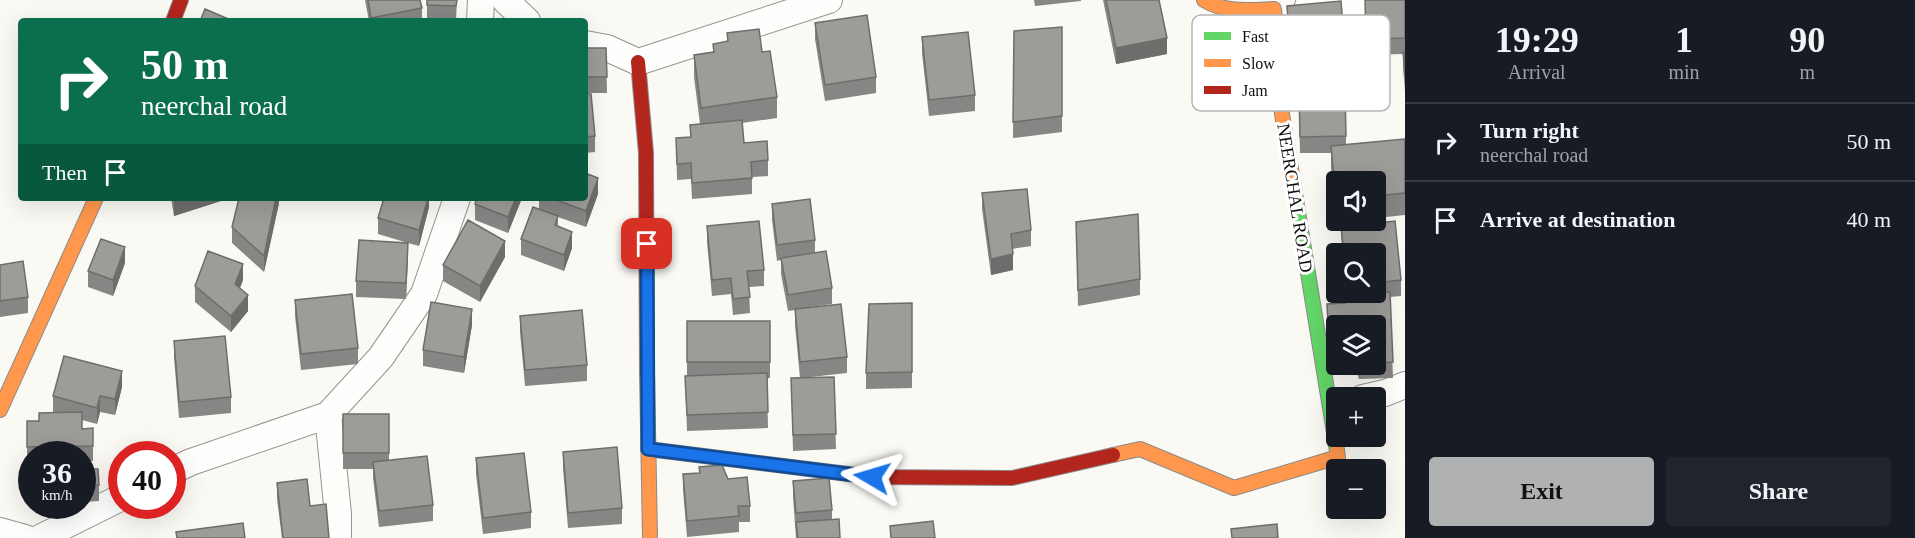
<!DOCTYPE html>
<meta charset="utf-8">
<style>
:root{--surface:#171b24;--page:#20242c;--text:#f1f3f6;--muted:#9ea1a6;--line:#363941;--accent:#b0b1b2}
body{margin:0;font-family:"Times New Roman",serif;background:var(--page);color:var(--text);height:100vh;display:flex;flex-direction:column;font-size:22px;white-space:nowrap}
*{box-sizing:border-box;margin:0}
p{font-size:20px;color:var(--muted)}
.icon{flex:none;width:33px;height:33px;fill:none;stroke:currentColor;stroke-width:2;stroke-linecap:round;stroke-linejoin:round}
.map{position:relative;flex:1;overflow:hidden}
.sheet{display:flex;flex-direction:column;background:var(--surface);width:510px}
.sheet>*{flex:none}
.top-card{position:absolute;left:18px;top:18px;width:570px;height:183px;border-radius:6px;box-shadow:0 6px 24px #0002;background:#0b6e4f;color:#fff;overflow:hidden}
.tools{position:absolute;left:1326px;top:171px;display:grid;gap:12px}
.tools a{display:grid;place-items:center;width:60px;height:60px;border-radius:6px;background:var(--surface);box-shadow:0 6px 24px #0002;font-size:30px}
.speed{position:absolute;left:18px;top:441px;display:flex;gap:12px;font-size:30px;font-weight:700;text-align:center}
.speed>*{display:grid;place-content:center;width:78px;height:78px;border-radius:50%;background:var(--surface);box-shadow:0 6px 24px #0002;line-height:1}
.speed small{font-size:15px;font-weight:400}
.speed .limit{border:9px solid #d22;background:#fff;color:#111}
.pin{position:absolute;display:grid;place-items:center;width:51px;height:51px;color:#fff;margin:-26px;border-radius:12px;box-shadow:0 3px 9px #0006}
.me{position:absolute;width:66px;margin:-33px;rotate:277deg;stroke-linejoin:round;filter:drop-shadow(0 0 4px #0008)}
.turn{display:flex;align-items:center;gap:21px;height:126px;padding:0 24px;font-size:27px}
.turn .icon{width:78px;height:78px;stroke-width:2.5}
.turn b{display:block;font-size:42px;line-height:51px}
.then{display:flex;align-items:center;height:57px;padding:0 24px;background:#0003;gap:12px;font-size:22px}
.eta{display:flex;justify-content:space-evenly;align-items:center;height:102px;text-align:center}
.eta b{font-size:36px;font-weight:700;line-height:42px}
.cta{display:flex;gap:12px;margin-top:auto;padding:12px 24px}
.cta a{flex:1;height:69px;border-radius:6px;background:var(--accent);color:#111;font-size:24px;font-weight:700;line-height:69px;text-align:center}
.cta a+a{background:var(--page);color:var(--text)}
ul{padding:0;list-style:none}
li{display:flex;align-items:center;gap:18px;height:78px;padding:0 24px;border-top:2px solid var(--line)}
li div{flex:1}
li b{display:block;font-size:22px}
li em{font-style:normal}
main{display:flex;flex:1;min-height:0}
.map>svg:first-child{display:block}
</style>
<main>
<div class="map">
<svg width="1405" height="538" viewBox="0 0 1405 538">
<rect width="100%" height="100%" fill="#faf9f4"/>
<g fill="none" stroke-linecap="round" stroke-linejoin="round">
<defs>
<path id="street" d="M 505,0 L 527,21
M 1308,6 L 1380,0
M 480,21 L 481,0
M 585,44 L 607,48 L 638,62 L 829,0
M 1363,398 L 1385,393 L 1405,385
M 328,415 L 338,514 L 338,538
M 172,471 L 191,462 L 328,415 L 381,357 L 424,294 L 457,198
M 0,531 L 25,538
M 40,538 L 122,497"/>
<path id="fast" d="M 1292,175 L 1337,451"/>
<path id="slow" d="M 1204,0 C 1225,13 1250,10 1274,9 L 1282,114 L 1292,175
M 647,372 L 650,538
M 0,410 L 96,198
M 1113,455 L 1140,449 L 1234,488 L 1338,457 L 1337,451"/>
<path id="jam" d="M 173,21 L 181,0
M 638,62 L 646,153 L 647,372
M 648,449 L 872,477 L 1012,478 L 1113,455"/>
</defs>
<!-- street casing -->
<use href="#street" stroke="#949492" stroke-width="28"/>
<!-- fast casing -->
<use href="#fast" stroke="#8b8a88" stroke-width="16"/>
<!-- slow casing -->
<use href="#slow" stroke="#8b8a88" stroke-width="16"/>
<!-- jam casing -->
<use href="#jam" stroke="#8b8a88" stroke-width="16"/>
<!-- street -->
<use href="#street" stroke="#fefefd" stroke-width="26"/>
<!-- fast -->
<use href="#fast" stroke="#63d668" stroke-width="14"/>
<!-- slow -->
<use href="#slow" stroke="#ff974d" stroke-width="14"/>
<!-- jam -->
<use href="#jam" stroke="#b3261e" stroke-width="14"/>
</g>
<!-- wall -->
<path fill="#888684" d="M 365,0 L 420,0 L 422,8 L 422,21 L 369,21 Z
M 427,0 L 457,0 L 456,21 L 427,21 Z
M 1034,0 L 1081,0 L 1081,1 L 1035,6 Z
M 1103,0 L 1159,0 L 1167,54 L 1116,64 Z
M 1405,0 L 1405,91 L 1403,68 L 1403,54 L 1366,55 L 1365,16 Z
M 1287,6 L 1345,51 L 1345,67 L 1291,71 L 1287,22 Z
M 815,23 L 876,77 L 876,93 L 825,101 L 815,39 Z
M 1062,27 L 1062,132 L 1013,138 L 1014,31 Z
M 727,33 L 762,52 L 777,97 L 777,118 L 742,123 L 744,143 L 768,160 L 768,176 L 752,177 L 752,194 L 692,199 L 691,179 L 677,180 L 676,138 L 690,137 L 690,125 L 700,124 L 694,77 L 694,55 L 713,53 L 713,44 L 727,42 Z
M 922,37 L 975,95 L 975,111 L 929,116 L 922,53 Z
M 585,48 L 606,48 L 607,93 L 585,93 Z
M 585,94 L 595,136 L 595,152 L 585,153 Z
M 1299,107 L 1346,136 L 1346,145 L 1405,139 L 1405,215 L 1376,218 L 1376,182 L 1336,182 L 1336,220 L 1346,220 L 1336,221 L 1331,168 L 1331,153 L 1300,153 Z
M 982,193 L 1031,230 L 1031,246 L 1012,249 L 1013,270 L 991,275 L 982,209 Z
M 598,194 L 586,227 L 558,217 L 558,226 L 572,248 L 564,271 L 521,255 L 521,239 L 539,209 L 539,198 L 585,198 Z
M 171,198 L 224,198 L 224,200 L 174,216 Z
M 279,198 L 279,203 L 264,272 L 232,243 L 232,227 Z
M 429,198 L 429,207 L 419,246 L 408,243 L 406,299 L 356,297 L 356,281 L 408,243 L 378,234 L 378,218 Z
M 477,198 L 522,198 L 508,233 L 475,220 L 475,204 Z
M 772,204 L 815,240 L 815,252 L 832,288 L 832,304 L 802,308 L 847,357 L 847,373 L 802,378 L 834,377 L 836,449 L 793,451 L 791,378 L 800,378 L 795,325 L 795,310 L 788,311 L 781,274 L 781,260 L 777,261 L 772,220 Z
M 1395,221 L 1401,280 L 1401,296 L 1390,297 L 1393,378 L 1359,379 L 1354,364 L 1376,364 L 1376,326 L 1336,326 L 1336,359 L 1329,360 L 1327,304 L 1345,303 L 1346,294 L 1347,294 L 1347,292 L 1376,292 L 1376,254 L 1342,254 L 1341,227 Z
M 1076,222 L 1140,279 L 1140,295 L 1078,306 Z
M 707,226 L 764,270 L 764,286 L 749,287 L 750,313 L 733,315 L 731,294 L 712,296 L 707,242 Z
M 505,257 L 480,302 L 443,281 L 443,265 Z
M 125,263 L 113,296 L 88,287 L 88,271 Z
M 0,265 L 28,297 L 28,313 L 0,317 Z
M 243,280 L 240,288 L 248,311 L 231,332 L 195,302 L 195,286 Z
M 295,300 L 358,348 L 358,364 L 301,370 L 295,316 Z
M 912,303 L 912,388 L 866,389 L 866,373 Z
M 520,316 L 587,365 L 587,381 L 525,386 L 520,332 Z
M 687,321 L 770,321 L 770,378 L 767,378 L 768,428 L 687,431 L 685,376 L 687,376 Z
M 472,325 L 464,373 L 423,366 L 423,350 Z
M 174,341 L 231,397 L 231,413 L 179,418 L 174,357 Z
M 122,387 L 115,415 L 100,412 L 97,424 L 82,420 L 82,429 L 93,428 L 93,461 L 87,462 L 87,469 L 99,485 L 99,501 L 82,502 L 82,454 L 32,454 L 32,463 L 27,463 L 27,421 L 39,421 L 53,412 L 53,396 Z
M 343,414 L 389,414 L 389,461 L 433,505 L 433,521 L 379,527 L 373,478 L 373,469 L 343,469 Z
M 563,452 L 622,508 L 622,524 L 568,528 L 563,468 Z
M 476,458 L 531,512 L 531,528 L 483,534 L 476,474 Z
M 683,474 L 728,479 L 750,506 L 750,522 L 739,522 L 739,532 L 687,537 L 683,490 Z
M 793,481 L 832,510 L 832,519 L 840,538 L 796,538 L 793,497 Z
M 277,483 L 310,506 L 329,538 L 282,538 L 277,499 Z"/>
<!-- shaded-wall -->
<path fill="#6f6d6b" d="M 1167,38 L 1167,54 L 1116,64 L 1116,48 Z
M 598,178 L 598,194 L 586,227 L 586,211 Z
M 179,198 L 224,198 L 224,200 L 174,216 L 174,200 Z
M 276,198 L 279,198 L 279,203 L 264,272 L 264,256 Z
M 428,198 L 429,198 L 429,207 L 419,246 L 419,230 Z
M 516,198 L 522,198 L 508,233 L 508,217 Z
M 572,232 L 572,248 L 564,271 L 564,255 Z
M 505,241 L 505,257 L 480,302 L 480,286 Z
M 408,243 L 408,259 L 406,299 L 406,283 Z
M 125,247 L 125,263 L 113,296 L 113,280 Z
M 1013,254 L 1013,270 L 991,275 L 991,259 Z
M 243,264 L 243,280 L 235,300 L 235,284 Z
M 248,295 L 248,311 L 231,332 L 231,316 Z
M 472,309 L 472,325 L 464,373 L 464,357 Z
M 122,371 L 122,387 L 115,415 L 115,399 Z
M 100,396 L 100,412 L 97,424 L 97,408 Z"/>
<!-- building -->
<path fill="#9e9c99" stroke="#6f6d6b" stroke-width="1.5" d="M 368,0 L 420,0 L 422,8 L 371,18 Z
M 427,0 L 457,0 L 456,6 L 427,5 Z
M 1106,0 L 1159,0 L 1167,38 L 1116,48 Z
M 1365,0 L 1405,0 L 1405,38 L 1366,39 Z
M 1341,1 L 1345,51 L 1291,55 L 1287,6 Z
M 205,9 L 233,21 L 200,21 Z
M 867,15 L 876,77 L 825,85 L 815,23 Z
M 1062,27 L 1062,116 L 1013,122 L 1014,31 Z
M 759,29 L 762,52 L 770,51 L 777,97 L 701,108 L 694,55 L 714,52 L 713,44 L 728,41 L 727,33 Z
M 968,32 L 975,95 L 929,100 L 922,37 Z
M 585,48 L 606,48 L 607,77 L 585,77 Z
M 1403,52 L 1405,52 L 1405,75 Z
M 1299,91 L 1345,91 L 1346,136 L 1300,137 Z
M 585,94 L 591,94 L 595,136 L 585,137 Z
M 742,120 L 744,143 L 767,141 L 768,160 L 751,162 L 752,178 L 692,183 L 691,163 L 677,164 L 676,138 L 691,137 L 690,125 Z
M 1405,139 L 1405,193 L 1376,196 L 1376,182 L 1336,182 L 1336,200 L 1331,146 Z
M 585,173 L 598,178 L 586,211 L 551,198 L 585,198 Z
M 1027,189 L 1031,230 L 1011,234 L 1013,254 L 991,259 L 982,193 Z
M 239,198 L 276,198 L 264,256 L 232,227 Z
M 384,198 L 428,198 L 419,230 L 378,218 Z
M 477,198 L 516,198 L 508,217 L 475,204 Z
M 810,199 L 815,240 L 777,245 L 772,204 Z
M 533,207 L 558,216 L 555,225 L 572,232 L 564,255 L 521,239 Z
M 1138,214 L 1140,279 L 1078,290 L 1076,222 Z
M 468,220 L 505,241 L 480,286 L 443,265 Z
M 759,221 L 764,270 L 747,271 L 750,297 L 733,299 L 731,278 L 712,280 L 707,226 Z
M 1395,221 L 1401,280 L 1376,283 L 1376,254 L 1344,254 L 1341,227 Z
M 101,239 L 125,247 L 113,280 L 88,271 Z
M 359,240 L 408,243 L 406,283 L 356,281 Z
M 208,251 L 243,264 L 235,284 L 248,295 L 231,316 L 195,286 Z
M 826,251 L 832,288 L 788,295 L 781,258 Z
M 23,261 L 28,297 L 0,301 L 0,265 Z
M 1390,292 L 1393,362 L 1376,363 L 1376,326 L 1336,326 L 1336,344 L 1329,344 L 1327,304 L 1345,303 L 1346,294 Z
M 352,294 L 358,348 L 301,354 L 295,300 Z
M 431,302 L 472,309 L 464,357 L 423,350 Z
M 912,303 L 912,372 L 866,373 L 869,304 Z
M 841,304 L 847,357 L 800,362 L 795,309 Z
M 582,310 L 587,365 L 525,370 L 520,316 Z
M 687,321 L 770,321 L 770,362 L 687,362 Z
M 225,336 L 231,397 L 179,402 L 174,341 Z
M 64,356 L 122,371 L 115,399 L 100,396 L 97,408 L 53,396 Z
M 767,373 L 768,412 L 687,415 L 685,376 Z
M 834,377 L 836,434 L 793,435 L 791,378 Z
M 82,412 L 82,429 L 93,428 L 93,446 L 27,447 L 27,421 L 39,421 L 39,413 Z
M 343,414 L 389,414 L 389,453 L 343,453 Z
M 617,447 L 622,508 L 568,513 L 563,452 Z
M 524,453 L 531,512 L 483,518 L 476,458 Z
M 76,454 L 86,454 L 87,469 L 98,469 L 99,485 L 82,486 L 82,454 Z
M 427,456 L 433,505 L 379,511 L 373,462 Z
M 722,465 L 728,479 L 747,477 L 750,506 L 738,506 L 739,516 L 687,521 L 683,474 L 700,473 L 699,467 Z
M 829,478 L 832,510 L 796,513 L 793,481 Z
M 307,479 L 310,506 L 326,504 L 329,538 L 283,538 L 277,483 Z
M 839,519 L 840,538 L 798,538 L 796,522 Z
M 933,521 L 935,538 L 891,538 L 890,526 Z
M 243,523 L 245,538 L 177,538 L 176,532 Z
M 1277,524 L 1278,538 L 1232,538 L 1231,529 Z"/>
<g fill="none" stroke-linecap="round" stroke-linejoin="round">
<defs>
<path id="route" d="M 647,244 L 648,449 L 872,477"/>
</defs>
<!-- route casing -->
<use href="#route" stroke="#114b97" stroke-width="15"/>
<!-- route -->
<use href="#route" stroke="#1a73e8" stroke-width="10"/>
</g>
<g text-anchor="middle" stroke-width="6" stroke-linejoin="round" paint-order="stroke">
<!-- street labels -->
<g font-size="18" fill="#0e0e0e" stroke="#fff">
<text transform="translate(1295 198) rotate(81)" y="6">NEERCHAL ROAD</text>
</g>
</g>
<!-- legend -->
<rect x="1192" y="15" width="198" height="96" rx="9" fill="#fff" stroke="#b7b7b7" stroke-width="1.5"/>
<rect x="1204" y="32" width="27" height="8" fill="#63d668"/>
<rect x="1204" y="59" width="27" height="8" fill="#ff974d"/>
<rect x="1204" y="86" width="27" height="8" fill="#b3261e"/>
<g font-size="16" fill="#0e0e0e">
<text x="1242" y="42">Fast</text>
<text x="1242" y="69">Slow</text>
<text x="1242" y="96">Jam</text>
</g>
</svg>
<div class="tools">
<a><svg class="icon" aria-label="sound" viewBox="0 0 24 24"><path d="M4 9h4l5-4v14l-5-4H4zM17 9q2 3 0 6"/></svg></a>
<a><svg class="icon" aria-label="search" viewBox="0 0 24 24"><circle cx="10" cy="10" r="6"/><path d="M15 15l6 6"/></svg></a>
<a><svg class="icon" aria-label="layers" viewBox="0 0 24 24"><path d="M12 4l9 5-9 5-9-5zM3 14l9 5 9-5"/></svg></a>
<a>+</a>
<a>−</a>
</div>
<div class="speed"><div>36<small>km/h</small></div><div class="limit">40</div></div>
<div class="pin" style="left:647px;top:244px;background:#d93025"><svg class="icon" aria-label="arrive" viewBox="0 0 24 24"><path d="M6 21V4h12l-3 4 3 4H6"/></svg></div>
<svg class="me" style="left:872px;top:477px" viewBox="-20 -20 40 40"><path d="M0-17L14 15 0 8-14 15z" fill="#1a73e8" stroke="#fff" stroke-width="4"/></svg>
<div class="top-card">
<div class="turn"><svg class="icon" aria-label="right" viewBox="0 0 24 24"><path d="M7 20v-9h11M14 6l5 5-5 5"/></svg><div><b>50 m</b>neerchal road</div></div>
<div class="then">Then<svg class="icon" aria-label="arrive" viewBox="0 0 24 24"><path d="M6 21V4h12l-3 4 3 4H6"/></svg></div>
</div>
</div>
<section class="sheet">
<div class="eta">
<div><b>19:29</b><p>Arrival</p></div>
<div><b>1</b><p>min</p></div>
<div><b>90</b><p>m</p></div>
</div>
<ul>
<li><svg class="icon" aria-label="right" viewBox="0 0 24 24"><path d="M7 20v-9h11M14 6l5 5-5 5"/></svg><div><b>Turn right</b><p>neerchal road</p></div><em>50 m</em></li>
<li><svg class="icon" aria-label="arrive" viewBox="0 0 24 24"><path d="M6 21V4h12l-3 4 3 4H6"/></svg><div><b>Arrive at destination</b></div><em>40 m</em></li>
</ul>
<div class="cta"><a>Exit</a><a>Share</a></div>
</section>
</main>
